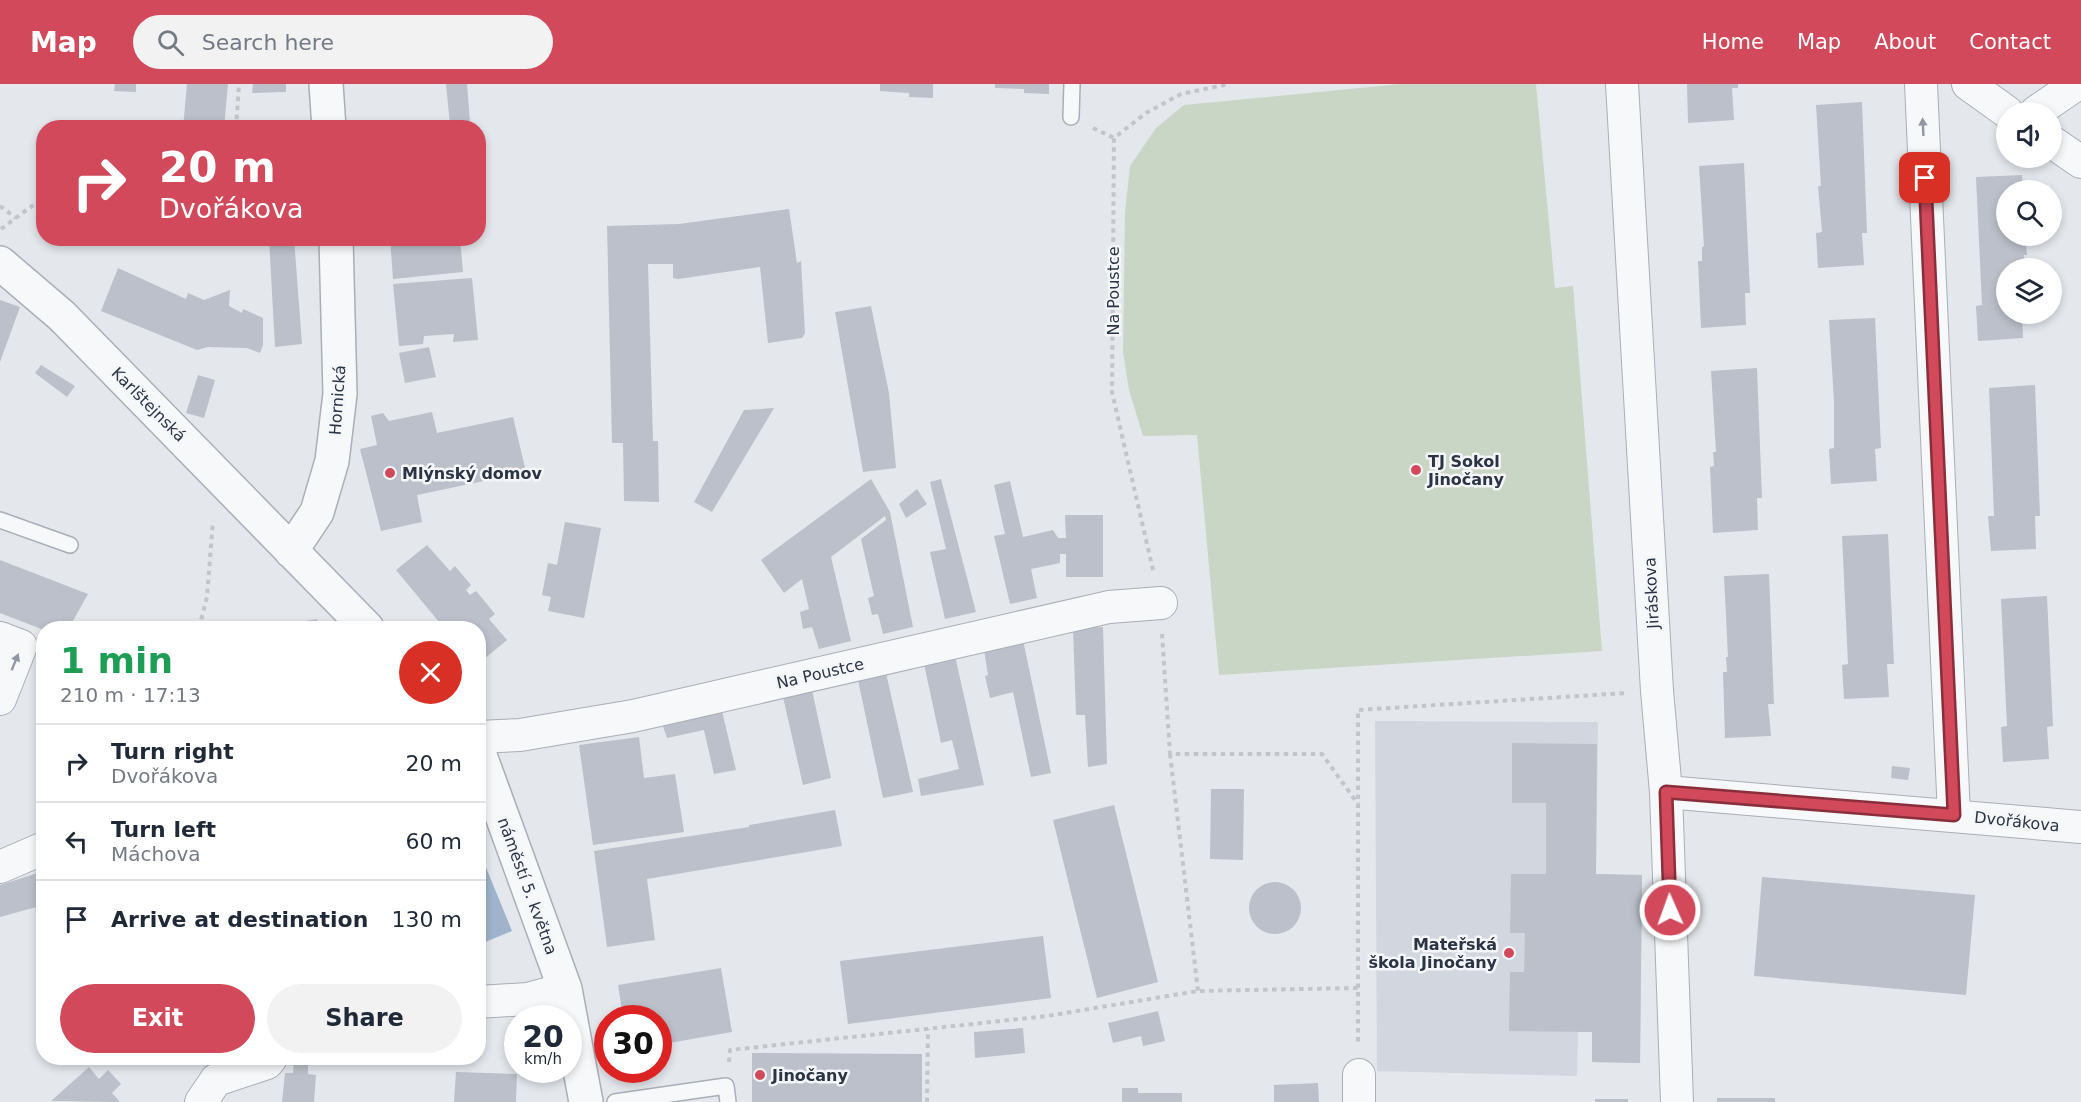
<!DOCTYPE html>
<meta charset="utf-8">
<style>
:root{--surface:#fff;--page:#f2f2f3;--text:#1f2937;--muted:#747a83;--line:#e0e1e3;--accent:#d1495b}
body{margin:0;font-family:"DejaVu Sans",sans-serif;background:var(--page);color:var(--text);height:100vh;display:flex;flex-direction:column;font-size:22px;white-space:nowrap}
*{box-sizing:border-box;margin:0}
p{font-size:20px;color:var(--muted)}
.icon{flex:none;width:33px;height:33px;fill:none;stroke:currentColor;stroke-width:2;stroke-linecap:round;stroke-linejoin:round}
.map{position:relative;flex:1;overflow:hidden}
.sheet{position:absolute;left:36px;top:537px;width:450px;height:444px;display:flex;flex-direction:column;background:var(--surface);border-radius:24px;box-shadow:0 3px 9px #0003}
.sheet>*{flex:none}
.top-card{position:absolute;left:36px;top:36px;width:450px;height:126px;border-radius:24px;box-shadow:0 3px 9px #0003;background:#d1495b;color:#fff;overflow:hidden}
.tools{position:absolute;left:1996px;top:18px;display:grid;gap:12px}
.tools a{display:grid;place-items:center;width:66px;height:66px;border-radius:50%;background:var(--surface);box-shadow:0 3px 9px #0003;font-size:30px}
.speed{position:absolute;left:504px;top:921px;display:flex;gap:12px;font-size:30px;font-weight:700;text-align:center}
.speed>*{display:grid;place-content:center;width:78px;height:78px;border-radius:50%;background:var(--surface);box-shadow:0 3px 9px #0003;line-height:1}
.speed small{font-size:15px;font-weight:400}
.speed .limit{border:9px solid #d22;background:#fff;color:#111}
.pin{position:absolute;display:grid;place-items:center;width:51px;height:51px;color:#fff;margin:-26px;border-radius:12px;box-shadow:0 3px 9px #0006}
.me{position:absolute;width:66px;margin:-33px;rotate:358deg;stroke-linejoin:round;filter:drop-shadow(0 0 4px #0008)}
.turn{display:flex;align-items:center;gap:21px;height:126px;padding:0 24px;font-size:27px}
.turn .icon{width:78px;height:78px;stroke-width:2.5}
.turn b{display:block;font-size:42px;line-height:51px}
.round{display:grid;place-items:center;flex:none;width:63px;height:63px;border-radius:32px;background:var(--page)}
.head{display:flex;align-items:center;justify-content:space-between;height:102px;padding:0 24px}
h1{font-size:36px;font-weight:700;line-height:45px;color:#1e9e55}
.button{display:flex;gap:12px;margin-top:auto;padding:12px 24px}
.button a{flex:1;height:69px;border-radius:36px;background:var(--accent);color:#fff;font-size:24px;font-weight:700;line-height:69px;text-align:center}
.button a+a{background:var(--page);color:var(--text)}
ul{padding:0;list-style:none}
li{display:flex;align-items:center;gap:18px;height:78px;padding:0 24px;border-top:2px solid var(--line)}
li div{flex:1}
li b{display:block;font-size:22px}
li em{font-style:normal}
header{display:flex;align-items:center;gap:36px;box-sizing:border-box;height:84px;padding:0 30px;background:var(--accent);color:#fff}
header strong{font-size:28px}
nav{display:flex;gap:33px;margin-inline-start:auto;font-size:21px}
.search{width:420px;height:54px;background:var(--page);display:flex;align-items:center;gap:15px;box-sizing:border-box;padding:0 21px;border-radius:33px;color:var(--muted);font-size:22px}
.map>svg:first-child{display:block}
</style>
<header>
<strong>Map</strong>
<div class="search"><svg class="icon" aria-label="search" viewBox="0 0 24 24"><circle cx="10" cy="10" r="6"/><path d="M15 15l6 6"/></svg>Search here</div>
<nav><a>Home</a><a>Map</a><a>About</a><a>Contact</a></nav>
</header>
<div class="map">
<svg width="2081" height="1018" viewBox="0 0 2081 1018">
<rect width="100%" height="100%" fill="#e4e7ec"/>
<!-- built -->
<path fill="#d2d6de" d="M 1375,637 L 1598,638 L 1596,790 L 1642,791 L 1640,979 L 1592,978 L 1592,948 L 1578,948 L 1577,992 L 1377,987 Z"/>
<!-- green -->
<path fill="#c9d6c5" d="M 1401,0 L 1536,0 L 1555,204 L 1573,202 L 1602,567 L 1219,591 L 1197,351 L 1143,352 L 1129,306 L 1123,268 L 1125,128 L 1130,82 L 1156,44 L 1184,21 Z"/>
<!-- water -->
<path fill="#9fb4cc" d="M 478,764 L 512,847 L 483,859 L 478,849 Z"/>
<!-- building -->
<path fill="#bbc0ca" d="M 115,0 L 136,0 L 136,8 L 114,7 Z
M 187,0 L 228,0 L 224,44 L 183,44 Z
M 253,0 L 286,0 L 286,8 L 252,9 Z
M 446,0 L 467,0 L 470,38 L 450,41 Z
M 880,0 L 933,0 L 933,14 L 909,13 L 909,9 L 880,7 Z
M 995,0 L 1049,0 L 1049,10 L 1024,9 L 1024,5 L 995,4 Z
M 1687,0 L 1738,0 L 1738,4 L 1732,4 L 1734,36 L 1688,39 Z
M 1862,18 L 1867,149 L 1862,149 L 1864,181 L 1818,184 L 1816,149 L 1822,148 L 1818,102 L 1821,102 L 1816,21 Z
M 1744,79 L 1750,209 L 1745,209 L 1746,241 L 1701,244 L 1698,177 L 1702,177 L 1702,163 L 1704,162 L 1699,82 Z
M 2022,91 L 2023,106 L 2007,106 L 2007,152 L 2025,152 L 2027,171 L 2024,171 L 2025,184 L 2007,184 L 2007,230 L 2022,230 L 2023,254 L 1978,257 L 1976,222 L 1982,221 L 1976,93 Z
M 789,125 L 797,179 L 801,177 L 805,249 L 802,254 L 768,259 L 760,183 L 678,195 L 673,194 L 673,180 L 648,180 L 653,357 L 658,357 L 659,418 L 624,417 L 623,359 L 612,359 L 607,142 L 679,140 Z
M 269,154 L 294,154 L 302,260 L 275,263 Z
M 390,154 L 460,154 L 463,188 L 393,195 Z
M 118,184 L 186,215 L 188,209 L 204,216 L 230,206 L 229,222 L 242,229 L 243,225 L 263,234 L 263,261 L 260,269 L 247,264 L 208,263 L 197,266 L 101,227 Z
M 472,194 L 478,256 L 453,258 L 454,250 L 424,252 L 423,260 L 399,262 L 393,200 Z
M 0,216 L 20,223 L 0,278 Z
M 871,222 L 889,309 L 896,384 L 863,388 L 835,228 Z
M 1875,234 L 1881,364 L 1875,365 L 1877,397 L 1831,400 L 1829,365 L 1834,364 L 1834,318 L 1829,236 Z
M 429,263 L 436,293 L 405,299 L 399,269 Z
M 41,281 L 75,302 L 67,313 L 35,289 Z
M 1757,284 L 1762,414 L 1757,414 L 1758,446 L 1713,449 L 1710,383 L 1714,382 L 1713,368 L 1716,368 L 1711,287 Z
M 198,291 L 215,296 L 204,334 L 186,329 Z
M 2035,301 L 2040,432 L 2035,432 L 2036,465 L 1991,467 L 1988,432 L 1994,432 L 1989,304 Z
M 774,324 L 712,428 L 694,418 L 744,326 Z
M 432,328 L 437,349 L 513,333 L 526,388 L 417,411 L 422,438 L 381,447 L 360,365 L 377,361 L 371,332 L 383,329 L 389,337 Z
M 871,395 L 890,428 L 913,543 L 883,550 L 878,530 L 872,531 L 868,514 L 874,512 L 861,455 L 886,436 L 885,432 L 831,473 L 851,557 L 819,565 L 812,543 L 803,545 L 800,528 L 809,525 L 802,495 L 784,509 L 761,476 Z
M 941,395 L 976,528 L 945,535 L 930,468 L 946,465 L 930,398 Z
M 1010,397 L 1023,453 L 1053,446 L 1058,454 L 1066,454 L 1065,431 L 1103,431 L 1103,493 L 1066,493 L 1066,470 L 1060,470 L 1060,479 L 1031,485 L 1037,514 L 1010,520 L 994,452 L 1005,450 L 994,401 Z
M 917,405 L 927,420 L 906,434 L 899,420 Z
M 565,438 L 601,444 L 584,534 L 548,527 L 551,513 L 542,511 L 548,479 L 557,481 Z
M 1888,450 L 1894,580 L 1887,580 L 1889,613 L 1844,615 L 1842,581 L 1848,580 L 1842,452 Z
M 427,461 L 450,487 L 455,482 L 471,501 L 466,506 L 470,511 L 476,507 L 477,508 L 495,530 L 489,535 L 507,556 L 478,580 L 478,544 L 444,544 L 396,486 Z
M 0,476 L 88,510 L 69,544 L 44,546 L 0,529 Z
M 1769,490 L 1774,620 L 1768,620 L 1771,652 L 1725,654 L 1723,588 L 1727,588 L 1726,573 L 1728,573 L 1724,492 Z
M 2047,512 L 2053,642 L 2047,643 L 2049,675 L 2003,678 L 2001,643 L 2007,642 L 2001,515 Z
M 317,535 L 319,544 L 267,544 L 267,543 Z
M 1103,543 L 1107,680 L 1088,683 L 1085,631 L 1076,631 L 1073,544 Z
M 1023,556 L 1051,689 L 1031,693 L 1013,608 L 990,614 L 985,592 L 988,591 L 984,566 Z
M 955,572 L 984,701 L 921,712 L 918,695 L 959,685 L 952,656 L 941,659 L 924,580 Z
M 886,589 L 913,708 L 883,714 L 858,596 Z
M 812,606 L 831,694 L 803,701 L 783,613 Z
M 722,627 L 736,686 L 714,690 L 704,646 L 667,654 L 663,642 Z
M 639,653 L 644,694 L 675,690 L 684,748 L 593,761 L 579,661 Z
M 1512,659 L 1597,660 L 1596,790 L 1642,791 L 1640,979 L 1592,978 L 1592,948 L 1509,947 L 1510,888 L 1524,888 L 1525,849 L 1510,849 L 1511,790 L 1546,790 L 1546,719 L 1512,719 Z
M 1892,682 L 1910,684 L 1908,696 L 1891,694 Z
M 1211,705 L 1244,705 L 1243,776 L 1210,775 Z
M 1114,721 L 1158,898 L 1097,914 L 1053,736 Z
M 835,726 L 842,762 L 647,795 L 655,856 L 607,863 L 594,767 L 749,743 L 749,741 Z
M 44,787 L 44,821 L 0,833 L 0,801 Z
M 1762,793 L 1975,811 L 1966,911 L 1754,892 Z
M1249 824a26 26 0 1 1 52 0a26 26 0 1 1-52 0Z
M 1043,852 L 1051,914 L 848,940 L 840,877 Z
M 721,884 L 732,948 L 658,961 L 658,934 L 623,934 L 618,901 Z
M 1158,927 L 1165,957 L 1143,962 L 1141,952 L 1113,959 L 1108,939 Z
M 1023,944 L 1025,969 L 975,974 L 974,948 Z
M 752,969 L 922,970 L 922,1018 L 752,1018 Z
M 294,976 L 308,977 L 308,990 L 316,991 L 314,1018 L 282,1018 L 285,989 L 293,989 Z
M 89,983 L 99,995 L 108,986 L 121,1000 L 112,1009 L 120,1018 L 51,1017 Z
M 456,988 L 517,990 L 516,1018 L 454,1018 Z
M 1318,999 L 1319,1018 L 1274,1018 L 1274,1001 Z
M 1122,1004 L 1138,1004 L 1138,1009 L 1182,1009 L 1182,1018 L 1122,1018 Z
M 1717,1014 L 1775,1014 L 1775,1018 L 1717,1018 Z
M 1595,1015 L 1628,1015 L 1628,1018 L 1595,1018 Z"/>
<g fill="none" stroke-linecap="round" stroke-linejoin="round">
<defs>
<path id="service" d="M 1071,33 L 1072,0
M 0,436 L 70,461
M 615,1018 L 726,1002 L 728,1018"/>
<path id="minor" d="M 1622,0 L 1657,607 L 1666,708 L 1677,1018
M 1921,0 L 1954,731
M 1968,0 L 2007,28
M 2036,28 L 2077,0
M 2052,58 L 2081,78
M 0,554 L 21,562 L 0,615
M 478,653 L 520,651 L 633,632 L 1109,523 L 1161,519
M 1666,708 L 2081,743
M 0,783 L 44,764
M 478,918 L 528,915 L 565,905
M 1359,991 L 1359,1018
M 201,1018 L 216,996 L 267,979 L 271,974"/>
<path id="tertiary" d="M 326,0 L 329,44
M 0,179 L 62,232 L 367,544
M 291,467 L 317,428 L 332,377 L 340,310 L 336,154
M 478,666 L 565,905 L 586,1018"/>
</defs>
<!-- service casing -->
<use href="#service" stroke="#a9aeb7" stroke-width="18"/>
<!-- minor casing -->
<use href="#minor" stroke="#a9aeb7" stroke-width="34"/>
<!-- tertiary casing -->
<use href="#tertiary" stroke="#a9aeb7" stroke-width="36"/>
<!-- path -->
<path stroke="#c2c5cb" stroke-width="4" stroke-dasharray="4.5 4.5" stroke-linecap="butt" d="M 236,44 L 239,0
M 1093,44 L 1114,54
M 0,122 L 16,134
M 1,145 L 36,119 L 44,121
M 1153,486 L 1112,308 L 1114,54 L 1146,29 L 1181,10 L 1229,0
M 199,544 L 207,513 L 213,437
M 1162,550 L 1170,670 L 1322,670 L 1358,720
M 1170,670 L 1198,907
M 1358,904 L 1358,626 L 1626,609
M 389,974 L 413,976 L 416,974
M 729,978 L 730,966 L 1047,932 L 1198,907 L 1358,904 L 1358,959
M 927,1018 L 928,945"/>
<!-- service -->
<use href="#service" stroke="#f7f8fa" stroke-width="15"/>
<!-- minor -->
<use href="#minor" stroke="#f7f8fa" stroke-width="32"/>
<!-- tertiary -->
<use href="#tertiary" stroke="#f7f8fa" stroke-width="33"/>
</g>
<!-- one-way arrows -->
<defs><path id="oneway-solid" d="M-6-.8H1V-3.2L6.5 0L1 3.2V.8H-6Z" transform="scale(1.5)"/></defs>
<g fill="#9196a0">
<use href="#oneway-solid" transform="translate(1923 43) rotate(-93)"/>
<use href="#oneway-solid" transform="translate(15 578) rotate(-68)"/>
</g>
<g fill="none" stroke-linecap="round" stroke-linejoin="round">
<defs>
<path id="route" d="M 1670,826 L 1666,708 L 1954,731 L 1925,94"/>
</defs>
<!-- route casing -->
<use href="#route" stroke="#882f3b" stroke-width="15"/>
<!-- route -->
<use href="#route" stroke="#d1495b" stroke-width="10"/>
</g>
<!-- markers -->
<g fill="#d1495b" stroke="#f4f6f9" stroke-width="2">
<circle cx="1416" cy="386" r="6"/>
<circle cx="390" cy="389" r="6"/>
<circle cx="1509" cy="869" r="6"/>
<circle cx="760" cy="991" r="6"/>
</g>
<g text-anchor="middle" stroke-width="5" stroke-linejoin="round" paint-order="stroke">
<!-- street labels -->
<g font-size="16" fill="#2b3445" stroke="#f4f6f9">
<text transform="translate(1113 207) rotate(-90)" y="6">Na Poustce</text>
<text transform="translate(337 316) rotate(-86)" y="6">Hornická</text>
<text transform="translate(149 320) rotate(45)" y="6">Karlštejnská</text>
<text transform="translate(1651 509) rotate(-93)" y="6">Jiráskova</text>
<text transform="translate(820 589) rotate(-13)" y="6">Na Poustce</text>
<text transform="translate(2017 737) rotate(6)" y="6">Dvořákova</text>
<text transform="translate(528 802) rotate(70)" y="6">náměstí 5. května</text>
</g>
<!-- poi labels -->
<g font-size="16" font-weight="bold" fill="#2b3445" stroke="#f4f6f9" text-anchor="start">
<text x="1428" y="383">TJ Sokol<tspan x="1428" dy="18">Jinočany</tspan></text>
<text x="402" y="395">Mlýnský domov</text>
<text x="1497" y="866" text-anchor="end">Mateřská<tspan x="1497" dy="18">škola Jinočany</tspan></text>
<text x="772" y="997">Jinočany</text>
</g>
</g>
</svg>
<div class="tools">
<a><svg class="icon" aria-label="sound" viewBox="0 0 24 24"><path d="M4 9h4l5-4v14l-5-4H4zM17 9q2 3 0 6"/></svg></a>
<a><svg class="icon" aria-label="search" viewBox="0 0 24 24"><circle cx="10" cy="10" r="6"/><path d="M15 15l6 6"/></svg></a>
<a><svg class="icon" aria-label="layers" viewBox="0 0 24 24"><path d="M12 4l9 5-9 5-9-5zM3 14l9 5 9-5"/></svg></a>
</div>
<div class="speed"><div>20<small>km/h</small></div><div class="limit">30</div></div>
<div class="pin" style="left:1925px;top:94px;background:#d93025"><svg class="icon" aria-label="arrive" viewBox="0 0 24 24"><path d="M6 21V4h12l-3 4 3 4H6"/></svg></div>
<svg class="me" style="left:1670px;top:826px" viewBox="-20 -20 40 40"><circle r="17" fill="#d1495b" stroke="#fff" stroke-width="3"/><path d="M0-11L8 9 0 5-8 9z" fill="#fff"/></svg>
<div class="top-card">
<div class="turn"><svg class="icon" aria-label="right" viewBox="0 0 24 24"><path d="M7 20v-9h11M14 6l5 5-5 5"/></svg><div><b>20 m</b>Dvořákova</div></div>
</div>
<section class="sheet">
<div class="head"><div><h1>1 min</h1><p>210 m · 17:13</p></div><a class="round" style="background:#d93025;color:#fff"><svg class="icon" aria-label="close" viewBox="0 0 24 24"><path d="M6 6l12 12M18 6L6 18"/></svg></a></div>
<ul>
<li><svg class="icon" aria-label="right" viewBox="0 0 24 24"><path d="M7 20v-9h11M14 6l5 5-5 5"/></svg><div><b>Turn right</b><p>Dvořákova</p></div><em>20 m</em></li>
<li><svg class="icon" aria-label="left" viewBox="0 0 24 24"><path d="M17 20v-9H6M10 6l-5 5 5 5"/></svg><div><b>Turn left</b><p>Máchova</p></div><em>60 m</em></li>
<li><svg class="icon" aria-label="arrive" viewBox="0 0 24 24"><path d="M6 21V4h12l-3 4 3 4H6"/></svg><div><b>Arrive at destination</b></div><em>130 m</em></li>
</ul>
<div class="button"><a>Exit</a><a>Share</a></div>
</section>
</div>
